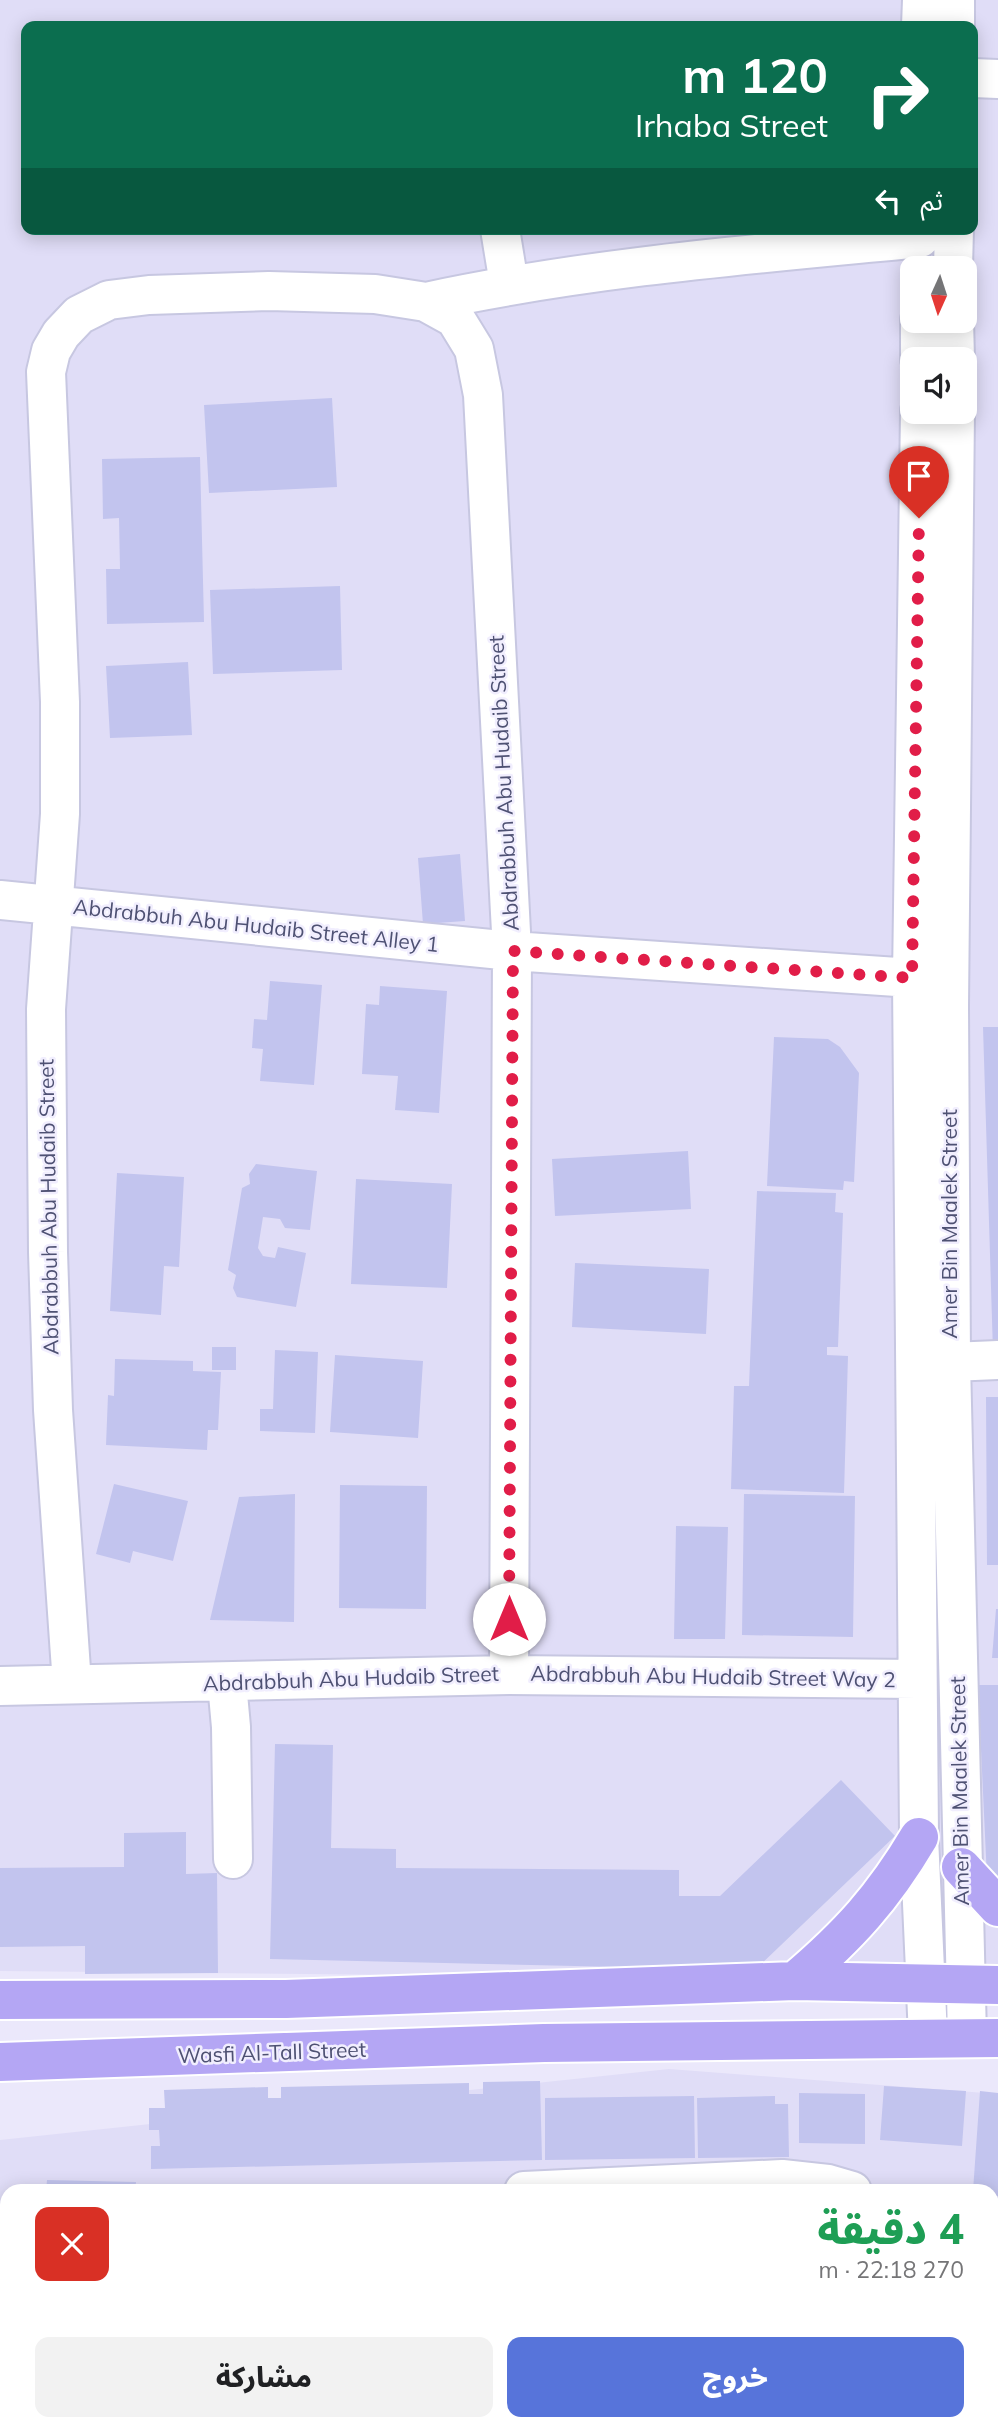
<!DOCTYPE html>
<html lang="ar">
<meta charset="utf-8">
<style>
:root{--surface:#fff;--page:#f2f2f2;--text:#202124;--muted:#757577;--accent:#5774da}
body{margin:0;font-family:Mulish,"Noto Sans Arabic",sans-serif;background:var(--page);color:var(--text);direction:rtl;height:100vh;display:flex;flex-direction:column;font-size:26px;white-space:nowrap}
*{box-sizing:border-box;margin:0}
p{font-size:23px;color:var(--muted)}
.icon{flex:none;width:38px;height:38px;fill:none;stroke:currentColor;stroke-width:2;stroke-linecap:round;stroke-linejoin:round}
.map{position:relative;flex:1;overflow:hidden;direction:ltr}
.sheet{position:absolute;left:0px;top:2184px;width:999px;height:247px;display:flex;flex-direction:column;background:var(--surface);border-radius:21px 21px 0 0;box-shadow:0 4px 18px #0003;direction:rtl}
.sheet>*{flex:none}
.hud{position:absolute;left:21px;top:21px;width:957px;height:214px;border-radius:14px;box-shadow:0 4px 18px #0003;direction:rtl;background:#0b6e4f;color:#fff;overflow:hidden}
.needle{width:46px;rotate:183deg}
.tools{position:absolute;left:900px;top:256px;display:grid;gap:14px}
.tools a{display:grid;place-items:center;width:77px;height:77px;border-radius:14px;background:var(--surface);box-shadow:0 4px 18px #0003;font-size:35px}
.pin{position:absolute;display:grid;place-items:center;width:60px;height:60px;color:#fff;margin:-72px -30px;border-radius:50% 50% 50% 0;rotate:-45deg;box-shadow:0 0 7px #0007}
.pin .icon{rotate:45deg}
.me{position:absolute;width:77px;margin:-38px;rotate:0deg;stroke-linejoin:round;filter:drop-shadow(0 0 5px #0008)}
.turn{display:flex;align-items:center;gap:24px;height:147px;padding:0 35px;font-size:32px}
.turn .icon{width:91px;height:91px;stroke-width:2.5}
.turn b{display:block;font-size:49px;line-height:60px}
.then{display:flex;align-items:center;height:66px;padding:0 35px;background:#0003;gap:14px;font-size:26px}
.round{display:grid;place-items:center;flex:none;width:74px;height:74px;border-radius:14px;background:var(--page)}
.summary{display:flex;align-items:center;justify-content:space-between;height:119px;padding:0 35px}
h1{font-size:42px;font-weight:800;line-height:52px;color:#1e9e55}
.button{display:flex;gap:14px;margin-top:auto;padding:14px 35px}
.button a{flex:1;height:80px;border-radius:14px;background:var(--accent);color:#fff;font-size:28px;font-weight:800;line-height:80px;text-align:center}
.button a+a{background:var(--page);color:var(--text)}
.map>svg:first-child{display:block}
</style>
<div class="map">
<svg width="998" height="2430" viewBox="0 0 998 2430">
<rect width="100%" height="100%" fill="#ebe8fb"/>
<!-- residential -->
<path fill="#e0ddf7" fill-rule="evenodd" d="M 0,0 L 998,0 L 998,1981 L 0,1971 ZM 26,26 L 973,26 L 973,229 L 26,229 ZM 912,268 L 964,268 L 964,320 L 912,320 ZM 912,359 L 964,359 L 964,411 L 912,411 Z
M 669,2069 L 998,2094 L 998,2430 L 0,2430 L 0,2140 ZM 7,2191 L 992,2191 L 992,2424 L 7,2424 Z"/>
<!-- building -->
<path fill="#c2c4ee" d="M 313,229 L 354,229 L 354,231 L 313,234 Z
M 332,398 L 337,487 L 209,493 L 204,405 Z
M 200,457 L 204,622 L 107,624 L 106,569 L 120,569 L 119,518 L 103,519 L 102,459 Z
M 340,586 L 342,670 L 213,674 L 210,590 Z
M 188,662 L 192,735 L 110,738 L 106,666 Z
M 460,854 L 465,921 L 423,924 L 418,858 Z
M 270,981 L 322,985 L 314,1085 L 260,1081 L 263,1049 L 252,1048 L 254,1019 L 267,1020 Z
M 380,986 L 447,991 L 439,1113 L 395,1110 L 398,1076 L 362,1074 L 366,1004 L 379,1005 Z
M 983,1027 L 998,1027 L 998,1352 L 993,1352 Z
M 774,1037 L 828,1039 L 840,1047 L 859,1073 L 854,1182 L 844,1181 L 843,1190 L 767,1186 Z
M 688,1151 L 691,1209 L 555,1216 L 552,1159 Z
M 256,1164 L 317,1171 L 310,1230 L 285,1228 L 280,1219 L 263,1217 L 258,1248 L 263,1256 L 275,1258 L 278,1247 L 306,1253 L 296,1307 L 237,1297 L 233,1288 L 236,1275 L 228,1270 L 242,1188 L 250,1184 L 249,1174 Z
M 117,1173 L 184,1177 L 179,1267 L 164,1266 L 161,1315 L 110,1311 Z
M 356,1179 L 452,1184 L 447,1288 L 351,1284 Z
M 757,1191 L 836,1193 L 835,1212 L 843,1213 L 838,1347 L 827,1347 L 827,1355 L 848,1356 L 844,1493 L 731,1489 L 734,1386 L 749,1386 Z
M 575,1263 L 709,1269 L 706,1334 L 572,1327 Z
M 212,1347 L 236,1347 L 236,1370 L 212,1370 Z
M 275,1350 L 318,1352 L 315,1433 L 260,1431 L 260,1409 L 273,1409 Z
M 335,1355 L 423,1361 L 418,1438 L 330,1432 Z
M 115,1359 L 193,1361 L 193,1371 L 221,1372 L 218,1430 L 208,1430 L 207,1450 L 106,1445 L 108,1395 L 114,1396 Z
M 986,1397 L 998,1397 L 998,1565 L 987,1565 Z
M 114,1484 L 188,1501 L 173,1561 L 133,1551 L 130,1563 L 96,1554 Z
M 340,1485 L 427,1486 L 426,1609 L 339,1608 Z
M 295,1494 L 294,1622 L 210,1620 L 239,1497 Z
M 744,1494 L 855,1496 L 853,1637 L 742,1635 Z
M 676,1526 L 728,1527 L 725,1639 L 674,1639 Z
M 996,1609 L 998,1609 L 998,1658 L 992,1658 Z
M 978,1685 L 998,1685 L 998,1897 L 987,1878 Z
M 275,1744 L 333,1745 L 331,1848 L 396,1849 L 396,1868 L 679,1870 L 679,1896 L 720,1896 L 841,1780 L 895,1836 L 755,1970 L 270,1959 Z
M 186,1832 L 186,1874 L 217,1873 L 218,1973 L 85,1974 L 85,1946 L 0,1947 L 0,1868 L 124,1867 L 124,1833 Z
M 540,2081 L 542,2160 L 151,2169 L 151,2146 L 160,2146 L 159,2130 L 149,2130 L 149,2108 L 165,2108 L 164,2090 L 268,2087 L 268,2098 L 281,2098 L 281,2087 L 469,2083 L 469,2094 L 483,2094 L 483,2082 Z
M 884,2086 L 966,2091 L 962,2146 L 880,2140 Z
M 980,2091 L 998,2093 L 998,2196 L 992,2196 L 992,2191 L 973,2191 Z
M 799,2093 L 865,2094 L 865,2144 L 799,2143 Z
M 694,2096 L 695,2158 L 545,2160 L 545,2098 Z
M 775,2096 L 775,2104 L 788,2104 L 789,2157 L 698,2158 L 697,2098 Z
M 47,2180 L 136,2182 L 135,2191 L 46,2191 Z
M 10,2424 L 98,2424 L 98,2430 L 10,2430 Z
M 144,2424 L 256,2424 L 256,2430 L 144,2430 Z"/>
<g fill="none" stroke-linecap="round" stroke-linejoin="round">
<defs>
<path id="minor" d="M 955,0 L 955,26
M 921,26 L 922,0
M 973,78 L 998,79
M 500,229 L 509,284
M 953,268 L 954,229
M 426,302 C 589,267 755,254 920,238
M 954,320 L 955,359
M 920,359 L 920,320
M 920,411 L 912,978 L 919,1837 L 928,2036
M 955,411 L 949,1006 L 951,1362 L 967,2037
M 0,900 L 512,951 L 912,978
M 951,1362 L 998,1360
M 227,1683 L 231,1727 L 233,1859
M 72,1684 L 53,1410 L 48,1252 L 46,1009 L 60,814 L 60,702 L 46,372 L 51,351 L 61,334 L 79,315 L 109,300 L 149,295 L 269,291 L 375,294 L 426,302 L 455,318 L 474,349 L 483,395 L 512,951 L 509,1675
M 0,1686 L 509,1675 L 917,1679
M 524,2191 L 782,2179 L 828,2184 L 852,2191
M 992,2413 L 998,2414
M 342,2430 L 342,2424
M 845,2430 L 849,2424"/>
<path id="major" d="M 961,1867 L 998,1907
M 795,1981 C 848,1936 883,1898 919,1837
M 0,2000 L 286,1999 L 795,1981 L 998,1985
M 0,2062 L 544,2043 L 998,2038"/>
</defs>
<!-- minor casing -->
<use href="#minor" stroke="#c7c7e1" stroke-width="42"/>
<!-- major casing -->
<use href="#major" stroke="#fff" stroke-width="42"/>
<!-- minor -->
<use href="#minor" stroke="#fff" stroke-width="38"/>
<!-- major -->
<use href="#major" stroke="#b4a6f4" stroke-width="38"/>
</g>
<g fill="none" stroke-linecap="round" stroke-linejoin="round">
<!-- route -->
<path stroke="#e11d48" stroke-width="12" stroke-dasharray="0 21.6" d="M 509,1619 L 513,951 L 912,978 L 919,518"/>
</g>
<g text-anchor="middle" stroke-width="5" stroke-linejoin="round" paint-order="stroke">
<!-- street labels -->
<g font-size="21" fill="#4e5173" stroke="#f1eefe">
<text transform="translate(504 783) rotate(-93)" y="7">Abdrabbuh Abu Hudaib Street</text>
<text transform="translate(256 926) rotate(6)" y="7">Abdrabbuh Abu Hudaib Street Alley 1</text>
<text transform="translate(49 1207) rotate(-91)" y="7">Abdrabbuh Abu Hudaib Street</text>
<text transform="translate(950 1224) rotate(-90)" y="7">Amer Bin Maalek Street</text>
<text transform="translate(713 1677) rotate(1)" y="7">Abdrabbuh Abu Hudaib Street Way 2</text>
<text transform="translate(351 1679) rotate(-2)" y="7">Abdrabbuh Abu Hudaib Street</text>
<text transform="translate(960 1791) rotate(-91)" y="7">Amer Bin Maalek Street</text>
<text transform="translate(272 2053) rotate(-2)" y="7">Wasfi Al-Tall Street</text>
</g>
</g>
</svg>
<div class="tools">
<a><svg class="needle" viewBox="-14 -14 28 28"><path d="M0-13l5 13h-10z" fill="#e53935"/><path d="M0 13l5-13h-10z" fill="#757577"/></svg></a>
<a><svg class="icon" aria-label="sound" viewBox="0 0 24 24"><path d="M4 9h4l5-4v14l-5-4H4zM17 9q2 3 0 6"/></svg></a>
</div>
<div class="pin" style="left:919px;top:518px;background:#d93025"><svg class="icon" aria-label="arrive" viewBox="0 0 24 24"><path d="M6 21V4h12l-3 4 3 4H6"/></svg></div>
<svg class="me" style="left:509px;top:1619px" viewBox="-20 -20 40 40"><circle r="19" fill="#fff"/><path d="M0-13L10 11 0 6-10 11z" fill="#e11d48"/></svg>
<div class="hud">
<div class="turn"><svg class="icon" aria-label="right" viewBox="0 0 24 24"><path d="M7 20v-9h11M14 6l5 5-5 5"/></svg><div><b>120 m</b>Irhaba Street</div></div>
<div class="then">ثم<svg class="icon" aria-label="left" viewBox="0 0 24 24"><path d="M17 20v-9H6M10 6l-5 5 5 5"/></svg></div>
</div>
<section class="sheet">
<div class="summary"><div><h1>4 دقيقة</h1><p>270 m · 22:18</p></div><a class="round" style="background:#d93025;color:#fff"><svg class="icon" aria-label="close" viewBox="0 0 24 24"><path d="M6 6l12 12M18 6L6 18"/></svg></a></div>
<div class="button"><a>خروج</a><a>مشاركة</a></div>
</section>
</div>
